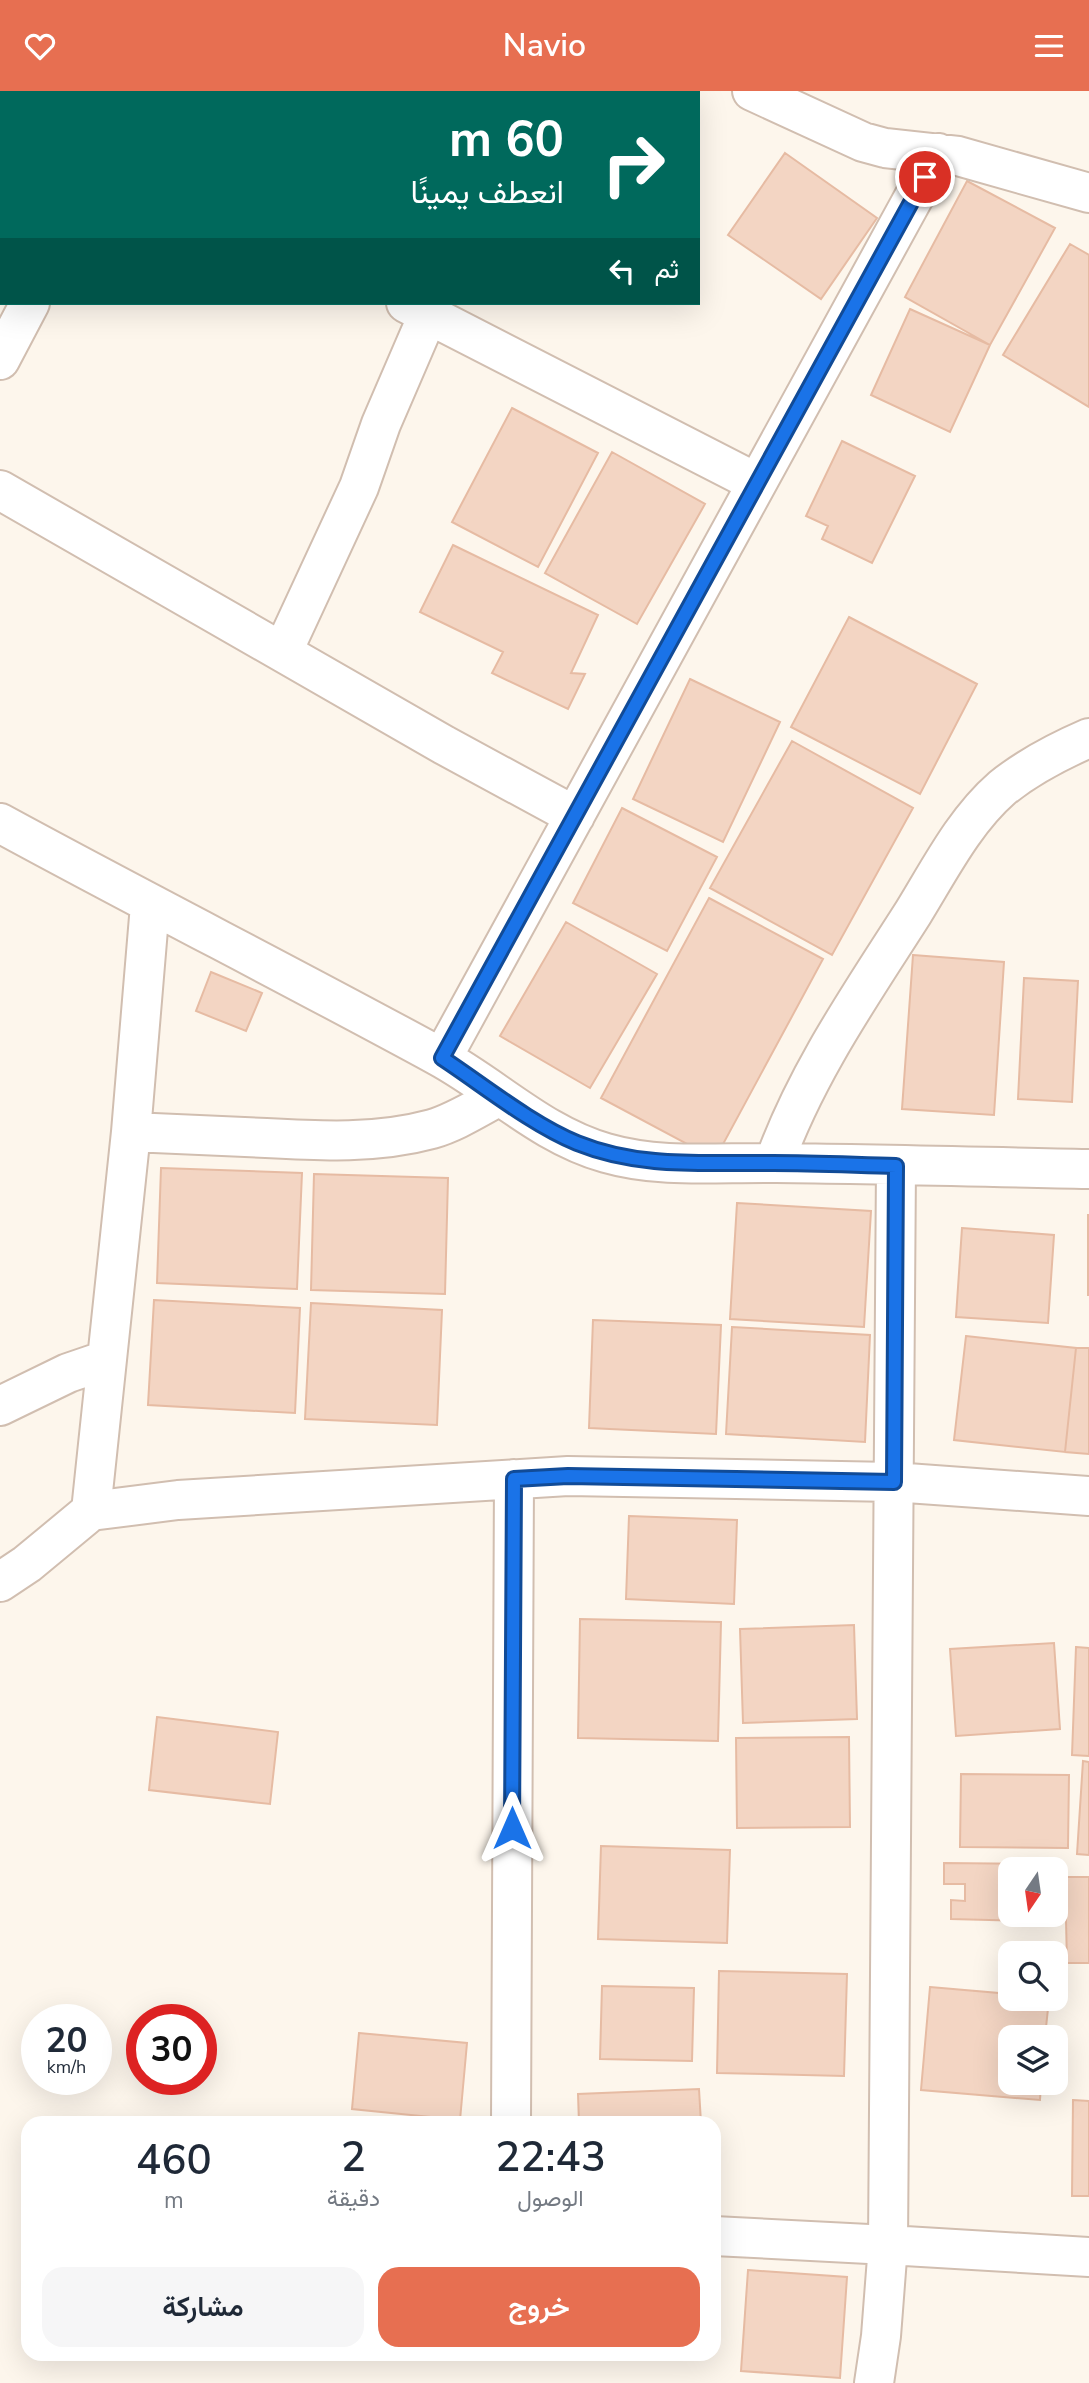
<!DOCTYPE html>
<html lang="ar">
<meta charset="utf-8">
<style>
:root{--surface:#fff;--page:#f6f6f7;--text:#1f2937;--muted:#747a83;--accent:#e76f51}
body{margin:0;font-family:"Nunito Sans",Vazirmatn,sans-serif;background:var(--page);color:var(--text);direction:rtl;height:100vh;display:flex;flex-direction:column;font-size:26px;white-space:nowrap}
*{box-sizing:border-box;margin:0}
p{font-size:23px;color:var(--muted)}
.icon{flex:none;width:38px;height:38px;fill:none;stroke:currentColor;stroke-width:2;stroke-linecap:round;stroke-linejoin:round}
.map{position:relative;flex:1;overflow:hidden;direction:ltr}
.sheet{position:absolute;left:21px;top:2025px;width:700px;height:245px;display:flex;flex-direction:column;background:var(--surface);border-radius:21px;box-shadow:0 7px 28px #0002;direction:rtl}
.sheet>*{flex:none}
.top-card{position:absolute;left:0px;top:0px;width:700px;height:214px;box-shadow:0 7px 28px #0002;direction:rtl;background:#00695c;color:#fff;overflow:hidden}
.needle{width:46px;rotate:193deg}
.controls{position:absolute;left:998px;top:1766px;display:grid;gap:14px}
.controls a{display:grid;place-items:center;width:70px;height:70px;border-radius:14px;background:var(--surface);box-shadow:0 7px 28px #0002;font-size:35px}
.speed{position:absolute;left:21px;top:1913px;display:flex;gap:14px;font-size:35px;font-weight:700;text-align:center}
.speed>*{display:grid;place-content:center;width:91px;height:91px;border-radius:50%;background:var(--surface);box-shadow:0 7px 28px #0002;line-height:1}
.speed small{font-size:18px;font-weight:400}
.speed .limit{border:10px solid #d22;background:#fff;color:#111}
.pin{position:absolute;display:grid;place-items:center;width:60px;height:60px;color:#fff;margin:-30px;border:4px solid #fff;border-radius:50%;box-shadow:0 2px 7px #0007}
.me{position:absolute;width:77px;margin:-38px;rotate:0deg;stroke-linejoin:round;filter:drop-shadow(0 0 5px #0008)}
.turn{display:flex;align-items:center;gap:24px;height:147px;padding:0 21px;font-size:32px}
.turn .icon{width:91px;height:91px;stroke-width:2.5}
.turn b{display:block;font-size:49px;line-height:60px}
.then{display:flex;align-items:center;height:66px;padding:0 21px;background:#0003;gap:14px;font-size:26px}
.eta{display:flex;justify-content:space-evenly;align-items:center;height:119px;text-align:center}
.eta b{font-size:42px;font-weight:600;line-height:49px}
.cta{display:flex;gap:14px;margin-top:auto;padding:14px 21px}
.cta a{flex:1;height:80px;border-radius:21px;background:var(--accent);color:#fff;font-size:28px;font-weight:600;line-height:80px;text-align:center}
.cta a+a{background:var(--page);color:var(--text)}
header{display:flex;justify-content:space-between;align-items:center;height:91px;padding:0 21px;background:var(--accent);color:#fff;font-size:32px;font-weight:600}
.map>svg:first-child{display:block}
</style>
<header><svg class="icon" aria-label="menu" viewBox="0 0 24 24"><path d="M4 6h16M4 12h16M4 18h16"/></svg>Navio<svg class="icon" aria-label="heart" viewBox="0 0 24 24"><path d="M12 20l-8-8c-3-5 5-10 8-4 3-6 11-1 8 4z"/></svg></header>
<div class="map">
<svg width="1089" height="2292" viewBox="0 0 1089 2292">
<rect width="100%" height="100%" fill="#fdf6ec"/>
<!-- building -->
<path fill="#f3d5c3" stroke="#e6bba3" stroke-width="2" d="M 289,0 L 391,0 L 395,2 L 289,2 Z
M 423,0 L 513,0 L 422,2 Z
M 555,0 L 677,0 L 680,2 L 554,2 Z
M 785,62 L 877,127 L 821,208 L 728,144 Z
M 967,90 L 1055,137 L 990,254 L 905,206 Z
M 1070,153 L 1089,164 L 1089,316 L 1003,264 Z
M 910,218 L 990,254 L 950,341 L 871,304 Z
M 512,317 L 598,362 L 538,476 L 452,431 Z
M 842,350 L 915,385 L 872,472 L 822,448 L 828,435 L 806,425 Z
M 612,361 L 705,413 L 637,533 L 545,482 Z
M 453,454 L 598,524 L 571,582 L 585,583 L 568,618 L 492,582 L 503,561 L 420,521 Z
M 849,526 L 977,593 L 920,703 L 791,636 Z
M 690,588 L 780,631 L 723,751 L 633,708 Z
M 792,650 L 913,717 L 832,864 L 710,797 Z
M 622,717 L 717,766 L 667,860 L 573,812 Z
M 709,807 L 823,868 L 715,1068 L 601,1007 Z
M 566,831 L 657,883 L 590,997 L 500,945 Z
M 913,864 L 1004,871 L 994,1024 L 902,1018 Z
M 211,881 L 262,902 L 246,940 L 196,920 Z
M 1024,887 L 1078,890 L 1072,1011 L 1018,1008 Z
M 161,1077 L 302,1082 L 297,1198 L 157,1192 Z
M 314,1083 L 448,1087 L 445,1203 L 311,1199 Z
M 737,1112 L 871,1120 L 864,1236 L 730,1228 Z
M 1088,1124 L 1089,1124 L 1089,1204 L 1088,1204 Z
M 962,1137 L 1054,1144 L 1048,1232 L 956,1226 Z
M 154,1209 L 300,1217 L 295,1322 L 148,1314 Z
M 311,1212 L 442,1219 L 437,1334 L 305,1328 Z
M 593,1229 L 721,1234 L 716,1343 L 589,1337 Z
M 732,1236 L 870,1244 L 865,1351 L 726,1343 Z
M 966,1245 L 1076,1257 L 1065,1361 L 954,1349 Z
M 1076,1257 L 1089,1257 L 1089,1363 L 1065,1361 Z
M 629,1425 L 737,1429 L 734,1513 L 626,1508 Z
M 580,1528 L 721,1531 L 718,1650 L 578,1647 Z
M 854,1534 L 857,1628 L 743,1632 L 740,1538 Z
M 1054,1552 L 1060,1638 L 956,1645 L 950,1558 Z
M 1076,1556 L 1089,1557 L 1089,1665 L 1072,1664 Z
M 157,1626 L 278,1641 L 270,1713 L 149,1699 Z
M 849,1646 L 850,1736 L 737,1737 L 736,1647 Z
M 1083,1670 L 1089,1671 L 1089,1764 L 1077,1763 Z
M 961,1683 L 1069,1684 L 1068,1757 L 960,1756 Z
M 601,1755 L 730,1759 L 727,1852 L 598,1848 Z
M 944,1772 L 1034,1773 L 1034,1778 L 1010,1778 L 1010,1824 L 1034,1824 L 1033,1830 L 951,1828 L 951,1809 L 965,1810 L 965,1793 L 944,1793 Z
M 1065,1786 L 1089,1786 L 1089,1872 L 1067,1872 Z
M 719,1880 L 847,1883 L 844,1985 L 717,1982 Z
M 602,1895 L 694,1897 L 692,1970 L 600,1968 Z
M 930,1896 L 1010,1903 L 1010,1908 L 1049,1908 L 1045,1946 L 1010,1946 L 1010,1992 L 1041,1992 L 1040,2009 L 921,1999 Z
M 359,1942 L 467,1952 L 460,2029 L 352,2018 Z
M 699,1998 L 701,2032 L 579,2032 L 578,2003 Z
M 1073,2009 L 1089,2010 L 1089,2105 L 1072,2105 Z
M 748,2179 L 847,2186 L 840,2287 L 741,2280 Z"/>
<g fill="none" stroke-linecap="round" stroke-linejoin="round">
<defs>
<path id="street" d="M 752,0 L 863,51 L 885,57 L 958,65 L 1089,102
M 142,2 L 143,0
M 406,212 L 757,392
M 0,269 L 30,212
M 0,399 L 444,654 L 575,725
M 283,560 L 359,396 L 381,333 L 428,224
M 0,732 C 145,811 293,886 438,965 C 495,996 542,1044 606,1062 C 661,1078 719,1071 776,1072 C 880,1073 985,1076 1089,1078
M 442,967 L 938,62
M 131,1041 C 176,1043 221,1045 266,1047 C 321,1050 377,1053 432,1038 C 456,1031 477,1017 500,1005
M 774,1072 C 806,982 862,902 913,822 C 939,780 964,730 1002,697 C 1028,676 1059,660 1089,647
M 896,1075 L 888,2154 L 1089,2166
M 0,1315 L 68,1282 L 106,1269
M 91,1420 L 131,1041 L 150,814
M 0,1491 L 27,1473 L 91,1420 L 178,1409 L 568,1385 L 893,1391 L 1089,1405
M 511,2032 L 514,1388
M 714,2145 L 888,2154 L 881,2245 L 874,2292"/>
</defs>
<!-- street casing -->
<use href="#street" stroke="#d1beb0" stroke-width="42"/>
<!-- street -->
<use href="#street" stroke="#fff" stroke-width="38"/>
</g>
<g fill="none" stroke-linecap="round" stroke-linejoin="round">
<defs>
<path id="route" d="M 512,1737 L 514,1388 L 568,1385 L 894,1391 L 896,1075 C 855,1074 814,1072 773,1072 C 706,1071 641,1078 577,1052 C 531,1033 483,994 442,967 L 925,86"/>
</defs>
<!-- route casing -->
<use href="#route" stroke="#114b97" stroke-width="18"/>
<!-- route -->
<use href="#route" stroke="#1a73e8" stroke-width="12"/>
</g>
</svg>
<div class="controls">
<a><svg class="needle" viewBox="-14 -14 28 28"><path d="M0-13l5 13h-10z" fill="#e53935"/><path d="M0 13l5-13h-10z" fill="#747a83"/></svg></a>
<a><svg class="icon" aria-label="search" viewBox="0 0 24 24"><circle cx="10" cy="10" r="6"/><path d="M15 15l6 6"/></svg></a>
<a><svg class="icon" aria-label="layers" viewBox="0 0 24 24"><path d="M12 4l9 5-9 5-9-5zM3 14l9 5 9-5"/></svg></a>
</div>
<div class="speed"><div>20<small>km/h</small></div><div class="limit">30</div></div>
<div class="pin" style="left:925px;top:86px;background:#d93025"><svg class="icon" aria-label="arrive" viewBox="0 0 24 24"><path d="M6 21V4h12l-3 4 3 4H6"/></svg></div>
<svg class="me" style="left:512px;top:1737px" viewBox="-20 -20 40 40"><path d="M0-17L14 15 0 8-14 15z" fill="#1a73e8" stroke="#fff" stroke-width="4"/></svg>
<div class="top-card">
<div class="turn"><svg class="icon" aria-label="right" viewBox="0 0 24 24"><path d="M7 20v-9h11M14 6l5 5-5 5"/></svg><div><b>60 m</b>انعطف يمينًا</div></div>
<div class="then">ثم<svg class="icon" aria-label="left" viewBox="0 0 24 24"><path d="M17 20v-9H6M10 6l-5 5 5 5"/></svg></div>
</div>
<section class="sheet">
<div class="eta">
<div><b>22:43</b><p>الوصول</p></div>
<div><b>2</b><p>دقيقة</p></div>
<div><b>460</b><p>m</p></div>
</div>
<div class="cta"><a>خروج</a><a>مشاركة</a></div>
</section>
</div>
